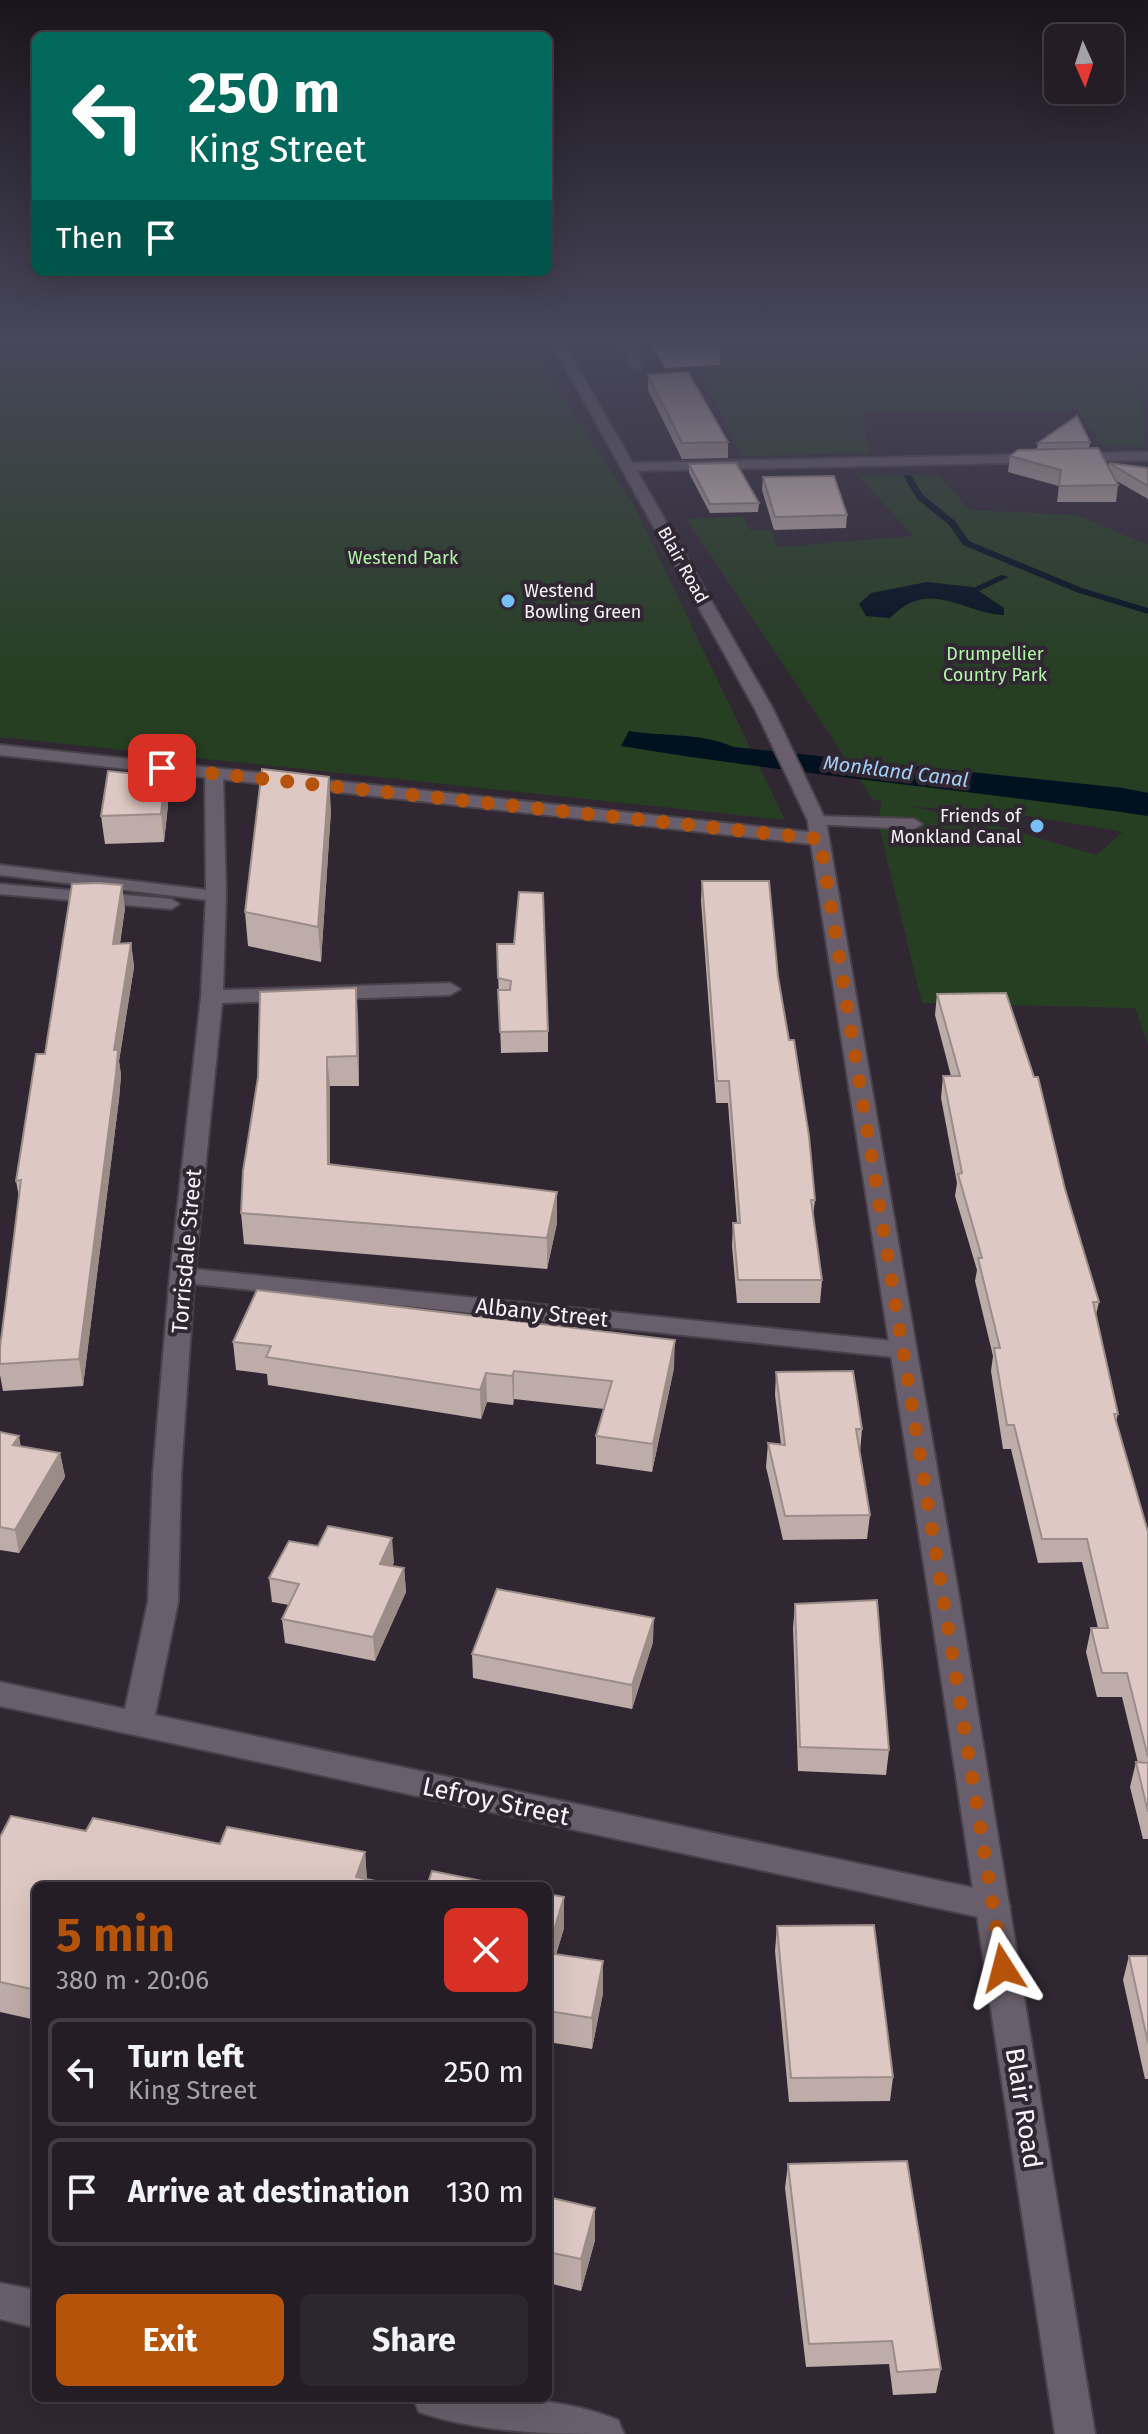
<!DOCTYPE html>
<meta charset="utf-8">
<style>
:root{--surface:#241d26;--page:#2c262e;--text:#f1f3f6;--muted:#a3a2a7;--line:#413b43;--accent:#b45309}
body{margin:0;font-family:"Fira Sans",sans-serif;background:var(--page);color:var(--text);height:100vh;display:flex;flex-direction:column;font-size:30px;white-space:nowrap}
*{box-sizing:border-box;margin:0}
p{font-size:26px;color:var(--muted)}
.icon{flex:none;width:44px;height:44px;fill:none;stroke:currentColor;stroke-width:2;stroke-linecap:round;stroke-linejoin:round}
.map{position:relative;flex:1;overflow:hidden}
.drawer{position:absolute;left:32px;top:1882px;width:520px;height:520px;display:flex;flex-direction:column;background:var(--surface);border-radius:12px;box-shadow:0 8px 32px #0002,0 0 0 2px var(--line)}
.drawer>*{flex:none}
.banner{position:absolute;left:32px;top:32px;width:520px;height:244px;border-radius:12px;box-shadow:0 8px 32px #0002,0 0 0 2px var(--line);background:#00695c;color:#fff;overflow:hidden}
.needle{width:52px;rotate:177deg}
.controls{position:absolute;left:1044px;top:24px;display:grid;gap:16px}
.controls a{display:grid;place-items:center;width:80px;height:80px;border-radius:12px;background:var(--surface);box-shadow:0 8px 32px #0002,0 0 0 2px var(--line);font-size:40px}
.pin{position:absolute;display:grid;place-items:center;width:68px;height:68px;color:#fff;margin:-34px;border-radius:16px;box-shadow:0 4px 12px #0006}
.me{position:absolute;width:88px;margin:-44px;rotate:351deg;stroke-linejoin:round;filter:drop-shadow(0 0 6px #0008)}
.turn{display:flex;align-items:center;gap:28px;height:168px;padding:0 24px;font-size:36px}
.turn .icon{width:104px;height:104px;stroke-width:2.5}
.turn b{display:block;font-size:56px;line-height:68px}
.then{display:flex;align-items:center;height:76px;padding:0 24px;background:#0003;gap:16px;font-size:30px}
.round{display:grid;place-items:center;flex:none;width:84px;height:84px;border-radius:12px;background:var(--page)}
.overview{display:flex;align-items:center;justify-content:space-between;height:136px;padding:0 24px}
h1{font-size:48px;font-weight:700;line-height:60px;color:var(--accent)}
.cta{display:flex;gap:16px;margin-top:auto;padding:16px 24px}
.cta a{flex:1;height:92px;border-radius:12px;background:var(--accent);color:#fff;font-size:32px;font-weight:700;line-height:92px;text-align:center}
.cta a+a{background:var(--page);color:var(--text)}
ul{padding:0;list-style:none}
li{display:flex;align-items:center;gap:24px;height:108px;margin:0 16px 12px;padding:0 8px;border:4px solid var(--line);border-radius:12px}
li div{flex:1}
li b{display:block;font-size:30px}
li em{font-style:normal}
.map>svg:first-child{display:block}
</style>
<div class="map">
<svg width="1148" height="2434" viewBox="0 0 1148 2434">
<rect width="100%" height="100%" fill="#302733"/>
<!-- green -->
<path fill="#263f22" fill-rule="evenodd" d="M 0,338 L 524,338 L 634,506 L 785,820 L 0,737 Z
M 680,338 L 1148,338 L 1148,396 L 1117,356 C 1135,383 1148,413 1144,446 L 1103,446 L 1077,410 L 863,414 L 868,453 L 741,456 L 697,361 Z
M 858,475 L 939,475 L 969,510 L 1076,515 L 1148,545 L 1148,1045 L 1135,1008 L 922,1003 L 879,827 L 881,801 L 873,800 L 687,519 L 743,517 L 750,530 L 771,530 L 777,547 L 913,536 ZM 905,805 L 980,814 L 1014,814 L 1123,832 L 1096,855 L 985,822 Z"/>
<!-- water -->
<path fill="#02111f" d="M 927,582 L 973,587 L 1004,608 L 1004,615 C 961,613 930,577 890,618 L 866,616 L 859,604 L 871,593 Z
M 629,731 C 666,737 698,732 734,747 L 1123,788 L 1148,793 L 1148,816 C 972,790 795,775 621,746 Z"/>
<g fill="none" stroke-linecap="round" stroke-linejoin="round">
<!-- stream -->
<path fill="#02111f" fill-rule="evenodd" d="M 905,475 L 911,475 L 923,495 L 955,521 L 969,541 L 1082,588 L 1148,608 L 1148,614 L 1076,592 L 963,545 L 949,525 L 917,499 L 904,477 Z
M 1001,575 L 1009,577 L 979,591 L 971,589 Z"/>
<defs>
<path id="lane" d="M 1142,338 L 1148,338 L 1148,343 L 1144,342 Z
M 817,816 L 914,819 L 922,824 L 914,829 L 811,824 L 811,818 Z
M 0,865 L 216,891 L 224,896 L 216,901 L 0,875 Z
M 0,884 L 171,899 L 179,904 L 171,909 L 0,894 Z"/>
<path id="street" d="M 557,338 L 628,338 L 644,366 L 634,369 L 617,341 L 553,345 L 551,342 Z
M 1148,452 L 1148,460 L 628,471 L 621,467 L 628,463 Z
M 214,769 L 223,774 L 226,896 L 223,990 L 450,983 L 460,989 L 450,995 L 222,1003 L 195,1269 L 903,1342 L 912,1344 L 916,1350 L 912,1356 L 903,1358 L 194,1284 L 181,1474 L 178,1602 L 155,1715 L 993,1892 L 1005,1896 L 1010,1906 L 1005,1916 L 993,1920 L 0,1706 L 0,1682 L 125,1709 L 148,1602 L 153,1474 L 170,1275 L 201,997 L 206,896 L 205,774 Z
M 0,2283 L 36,2290 L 36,2328 L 0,2319 Z
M 413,2398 C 482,2398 553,2393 618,2420 L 624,2434 C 555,2434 484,2434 419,2412 Z"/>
<path id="secondary" d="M 549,338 L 561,338 L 773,709 L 826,821 L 959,1597 L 1095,2434 L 1055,2434 L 929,1597 L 811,844 L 0,755 L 0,745 L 809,832 L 808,821 L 755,709 Z"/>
</defs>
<!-- lane casing -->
<use href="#lane" stroke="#49424b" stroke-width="4"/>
<!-- street casing -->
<use href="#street" stroke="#49424b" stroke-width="4"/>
<!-- secondary casing -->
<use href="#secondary" stroke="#49424b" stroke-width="4"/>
<!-- lane -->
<use href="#lane" fill="#695f6c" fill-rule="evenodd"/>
<!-- street -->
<use href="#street" fill="#695f6c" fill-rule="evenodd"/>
<!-- secondary -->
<use href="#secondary" fill="#695f6c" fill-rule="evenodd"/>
</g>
<!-- wall -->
<path fill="#beaca8" d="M 649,338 L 718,338 L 721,344 L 720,365 L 665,368 Z
M 648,375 L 728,442 L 728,458 L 682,459 L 648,390 Z
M 1090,442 L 1089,448 L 1108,467 L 1109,463 L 1148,468 L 1148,499 L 1115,480 L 1118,485 L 1116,502 L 1057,502 L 1059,486 L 1008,472 L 1010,456 L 1037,449 L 1038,443 Z
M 689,464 L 759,503 L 758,512 L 710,513 L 689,473 Z
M 763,477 L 847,515 L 846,528 L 774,530 L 762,490 Z
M 165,777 L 168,805 L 164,842 L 105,844 L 101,816 Z
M 331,810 L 321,962 L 248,946 L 245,912 Z
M 702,881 L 778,977 L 815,1200 L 813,1216 L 822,1280 L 820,1303 L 737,1303 L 732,1246 L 733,1223 L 737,1223 L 728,1103 L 716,1103 L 701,901 Z
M 125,908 L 120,944 L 131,943 L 134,967 L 119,1061 L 121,1075 L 119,1099 L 83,1386 L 3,1391 L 0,1375 L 0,1348 L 19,1197 L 16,1181 L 45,1054 Z
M 497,944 L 548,1031 L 548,1052 L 501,1053 Z
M 937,994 L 1065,1189 L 1099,1302 L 1096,1315 L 1118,1414 L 1116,1421 L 1148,1532 L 1148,1839 L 1143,1839 L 1130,1787 L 1136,1762 L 1138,1763 L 1122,1697 L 1097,1697 L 1086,1652 L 1091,1628 L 1098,1628 L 1082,1562 L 1038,1563 L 1011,1449 L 1003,1449 L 991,1371 L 993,1356 L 975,1281 L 977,1270 L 955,1196 L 957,1183 L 941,1098 L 943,1076 L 951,1076 L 935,1015 Z
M 358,1017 L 359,1086 L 330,1086 L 330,1165 L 557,1223 L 547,1269 L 244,1244 L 241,1213 L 243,1171 Z
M 233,1342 L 674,1368 L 652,1472 L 596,1464 L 596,1436 L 604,1409 L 514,1399 L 513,1405 L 487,1402 L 481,1419 L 268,1385 L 267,1374 L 236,1370 Z
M 776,1372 L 862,1429 L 860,1452 L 870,1515 L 867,1539 L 783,1540 L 766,1467 L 768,1443 L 781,1444 L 775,1395 Z
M 0,1432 L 21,1446 L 60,1453 L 65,1477 L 19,1553 L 0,1550 Z
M 394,1562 L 392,1566 L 404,1568 L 406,1592 L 375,1661 L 285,1643 L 282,1619 L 289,1605 L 272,1602 L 269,1578 Z
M 795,1604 L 889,1750 L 886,1775 L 798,1771 L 793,1628 Z
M 653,1642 L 632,1709 L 473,1678 L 472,1654 Z
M 86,1831 L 220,1844 L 365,1852 L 367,1880 L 36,1886 L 36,2020 L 0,2012 L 0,1837 Z
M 548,1894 L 564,1897 L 564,1928 L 556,1954 L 603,1993 L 592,2049 L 548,2042 Z
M 777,1926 L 893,2077 L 890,2101 L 789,2102 L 775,1951 Z
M 1129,1956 L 1148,1956 L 1148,2079 L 1145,2079 L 1123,1980 Z
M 788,2164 L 941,2369 L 936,2393 L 893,2395 L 889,2364 L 806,2367 L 785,2188 Z
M 548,2197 L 595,2240 L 581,2291 L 548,2283 Z"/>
<!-- shaded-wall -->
<path fill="#9b8c88" d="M 165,777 L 168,805 L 164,842 L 161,814 Z
M 329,777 L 331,810 L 321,962 L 318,927 Z
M 122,885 L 125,908 L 116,967 L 113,944 Z
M 131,943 L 134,967 L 119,1061 L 121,1075 L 119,1099 L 83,1386 L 79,1359 L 114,1050 Z
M 356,988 L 358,1017 L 359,1086 L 357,1056 Z
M 327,1057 L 330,1086 L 330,1195 L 328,1164 Z
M 557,1192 L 557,1223 L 547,1269 L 547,1238 Z
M 675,1340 L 674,1368 L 652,1472 L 653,1444 Z
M 514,1371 L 514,1399 L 513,1405 L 512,1376 Z
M 486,1373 L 487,1402 L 481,1419 L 480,1390 Z
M 19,1436 L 23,1459 L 13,1445 Z
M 60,1453 L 65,1477 L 19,1553 L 15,1530 Z
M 392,1538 L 394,1562 L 382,1587 L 380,1564 Z
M 404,1568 L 406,1592 L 375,1661 L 373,1637 Z
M 654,1618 L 653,1642 L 632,1709 L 632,1685 Z
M 365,1852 L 367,1883 L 356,1877 Z
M 564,1897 L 564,1928 L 548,1983 L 548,1950 Z
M 603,1961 L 603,1993 L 592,2049 L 592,2018 Z
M 595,2208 L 595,2240 L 581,2291 L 581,2259 Z"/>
<!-- building -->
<path fill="#ddc8c3" stroke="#9b8c88" stroke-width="2" d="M 661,338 L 718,338 L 721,344 L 666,346 Z
M 688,372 L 728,442 L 682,443 L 648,375 Z
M 1077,416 L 1090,442 L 1038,443 Z
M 1098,448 L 1118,485 L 1059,486 L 1061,470 L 1010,456 L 1018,450 Z
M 736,463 L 759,503 L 710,504 L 689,464 Z
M 1109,463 L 1148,468 L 1148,486 Z
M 834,476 L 847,515 L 775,517 L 763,477 Z
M 262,769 L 329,777 L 318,927 L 245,912 Z
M 108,771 L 165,777 L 161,814 L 101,816 Z
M 702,881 L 769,881 L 778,977 L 789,1040 L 794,1040 L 809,1136 L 815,1200 L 811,1200 L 822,1280 L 738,1280 L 733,1223 L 740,1223 L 729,1081 L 717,1081 Z
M 98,883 L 122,885 L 113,944 L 131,943 L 114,1050 L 118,1050 L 116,1074 L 79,1359 L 0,1364 L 0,1348 L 21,1180 L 16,1181 L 36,1054 L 45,1054 L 72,884 Z
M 519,892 L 543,893 L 548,1031 L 500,1032 L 498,990 L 510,990 L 511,981 L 498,978 L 497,944 L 514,944 Z
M 356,988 L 357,1056 L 327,1057 L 328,1164 L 557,1192 L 547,1238 L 241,1213 L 243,1171 L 258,1077 L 260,992 Z
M 1006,993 L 1034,1077 L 1038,1077 L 1065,1189 L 1099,1302 L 1093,1302 L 1118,1414 L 1114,1414 L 1148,1532 L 1148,1757 L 1127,1673 L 1102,1673 L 1091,1628 L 1108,1628 L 1087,1539 L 1042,1539 L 1014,1425 L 1007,1425 L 994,1348 L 1000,1348 L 978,1258 L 982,1258 L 958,1174 L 962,1173 L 943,1076 L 960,1076 L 937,994 Z
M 257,1290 L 675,1340 L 653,1444 L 596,1436 L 612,1381 L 514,1371 L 512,1376 L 486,1373 L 480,1390 L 266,1357 L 271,1346 L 233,1342 Z
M 853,1371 L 862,1429 L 856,1429 L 870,1515 L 785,1516 L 768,1443 L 785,1445 L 776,1372 Z
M 0,1432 L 19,1436 L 13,1445 L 60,1453 L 15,1530 L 0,1527 Z
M 328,1526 L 392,1538 L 380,1564 L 404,1568 L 373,1637 L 282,1619 L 299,1584 L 269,1578 L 289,1541 L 318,1546 Z
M 497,1589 L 654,1618 L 632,1685 L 472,1654 Z
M 877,1600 L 889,1750 L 800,1747 L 795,1604 Z
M 1136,1762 L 1148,1763 L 1148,1812 Z
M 11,1816 L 86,1831 L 93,1818 L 220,1844 L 227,1827 L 365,1852 L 356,1877 L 400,1886 L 36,1886 L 36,1990 L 0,1982 L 0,1837 Z
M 432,1871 L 507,1886 L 427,1886 Z
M 548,1894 L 564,1897 L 548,1950 Z
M 874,1925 L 893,2077 L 791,2078 L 777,1926 Z
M 548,1953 L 603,1961 L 592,2018 L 548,2011 Z
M 1129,1956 L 1148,1956 L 1148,2043 Z
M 907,2161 L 941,2369 L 897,2372 L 892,2341 L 809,2344 L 788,2164 Z
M 548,2197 L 595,2208 L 581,2259 L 548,2252 Z"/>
<!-- sky -->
<linearGradient id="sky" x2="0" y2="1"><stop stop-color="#1a151c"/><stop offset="0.5" stop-color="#48475b"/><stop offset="1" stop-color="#48475b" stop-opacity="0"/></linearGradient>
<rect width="1148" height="679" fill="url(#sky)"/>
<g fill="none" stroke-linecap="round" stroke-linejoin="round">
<!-- route -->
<path stroke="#b45309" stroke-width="14" stroke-dasharray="0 25.2" d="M 162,768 L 820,839 L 1003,1968"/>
</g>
<!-- markers -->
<g fill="#78bff7" stroke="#302733" stroke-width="3">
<circle cx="508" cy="601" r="8"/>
<circle cx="1037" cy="826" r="8"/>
</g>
<g text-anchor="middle" stroke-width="8" stroke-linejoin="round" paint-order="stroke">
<!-- far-park labels -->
<g font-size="18" fill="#b2f6a7" stroke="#302733">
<text x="403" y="564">Westend Park</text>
<text x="995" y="660">Drumpellier<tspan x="995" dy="21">Country Park</tspan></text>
</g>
<!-- far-street labels -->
<g font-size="18" fill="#f8f2fa" stroke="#302733">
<text transform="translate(683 565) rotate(61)" y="6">Blair Road</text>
</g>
<!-- far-poi labels -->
<g font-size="18" fill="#f8f2fa" stroke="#302733" text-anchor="start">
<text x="524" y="597">Westend<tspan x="524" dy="21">Bowling Green</tspan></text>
<text x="1021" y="822" text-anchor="end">Friends of<tspan x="1021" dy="21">Monkland Canal</tspan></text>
</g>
<!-- far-water labels -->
<g font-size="20" font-style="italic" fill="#a1cff8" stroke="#302733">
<text transform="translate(896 771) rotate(7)" y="7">Monkland Canal</text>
</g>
<!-- street labels -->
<g font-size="22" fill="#f8f2fa" stroke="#302733">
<text transform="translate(186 1251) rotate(-85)" y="8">Torrisdale Street</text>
<text transform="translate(542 1312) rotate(6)" y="8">Albany Street</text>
</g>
<!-- near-street labels -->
<g font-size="26" fill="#f8f2fa" stroke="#302733">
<text transform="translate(496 1801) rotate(12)" y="9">Lefroy Street</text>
<text transform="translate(1024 2108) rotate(81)" y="9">Blair Road</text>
</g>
</g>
</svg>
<div class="controls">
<a><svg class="needle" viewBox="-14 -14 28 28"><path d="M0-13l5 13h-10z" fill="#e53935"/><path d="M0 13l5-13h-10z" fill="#a3a2a7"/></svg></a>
</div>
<div class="pin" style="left:162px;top:768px;background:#d93025"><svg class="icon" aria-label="arrive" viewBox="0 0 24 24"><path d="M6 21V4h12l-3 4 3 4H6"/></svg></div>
<svg class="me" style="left:1003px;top:1968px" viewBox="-20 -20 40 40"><path d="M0-17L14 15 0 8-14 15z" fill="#b45309" stroke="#fff" stroke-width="4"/></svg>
<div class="banner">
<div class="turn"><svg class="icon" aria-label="left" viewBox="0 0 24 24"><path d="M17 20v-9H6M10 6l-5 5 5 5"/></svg><div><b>250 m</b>King Street</div></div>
<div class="then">Then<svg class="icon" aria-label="arrive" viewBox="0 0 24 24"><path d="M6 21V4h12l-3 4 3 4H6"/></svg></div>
</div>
<section class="drawer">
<div class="overview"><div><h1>5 min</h1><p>380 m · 20:06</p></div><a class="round" style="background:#d93025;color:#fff"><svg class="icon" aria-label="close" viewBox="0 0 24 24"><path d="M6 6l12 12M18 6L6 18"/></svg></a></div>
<ul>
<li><svg class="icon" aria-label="left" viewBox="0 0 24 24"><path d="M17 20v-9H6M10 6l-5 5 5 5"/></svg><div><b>Turn left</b><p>King Street</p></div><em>250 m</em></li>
<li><svg class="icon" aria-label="arrive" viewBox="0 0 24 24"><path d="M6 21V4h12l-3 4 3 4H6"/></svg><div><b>Arrive at destination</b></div><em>130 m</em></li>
</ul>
<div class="cta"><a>Exit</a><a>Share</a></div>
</section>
</div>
